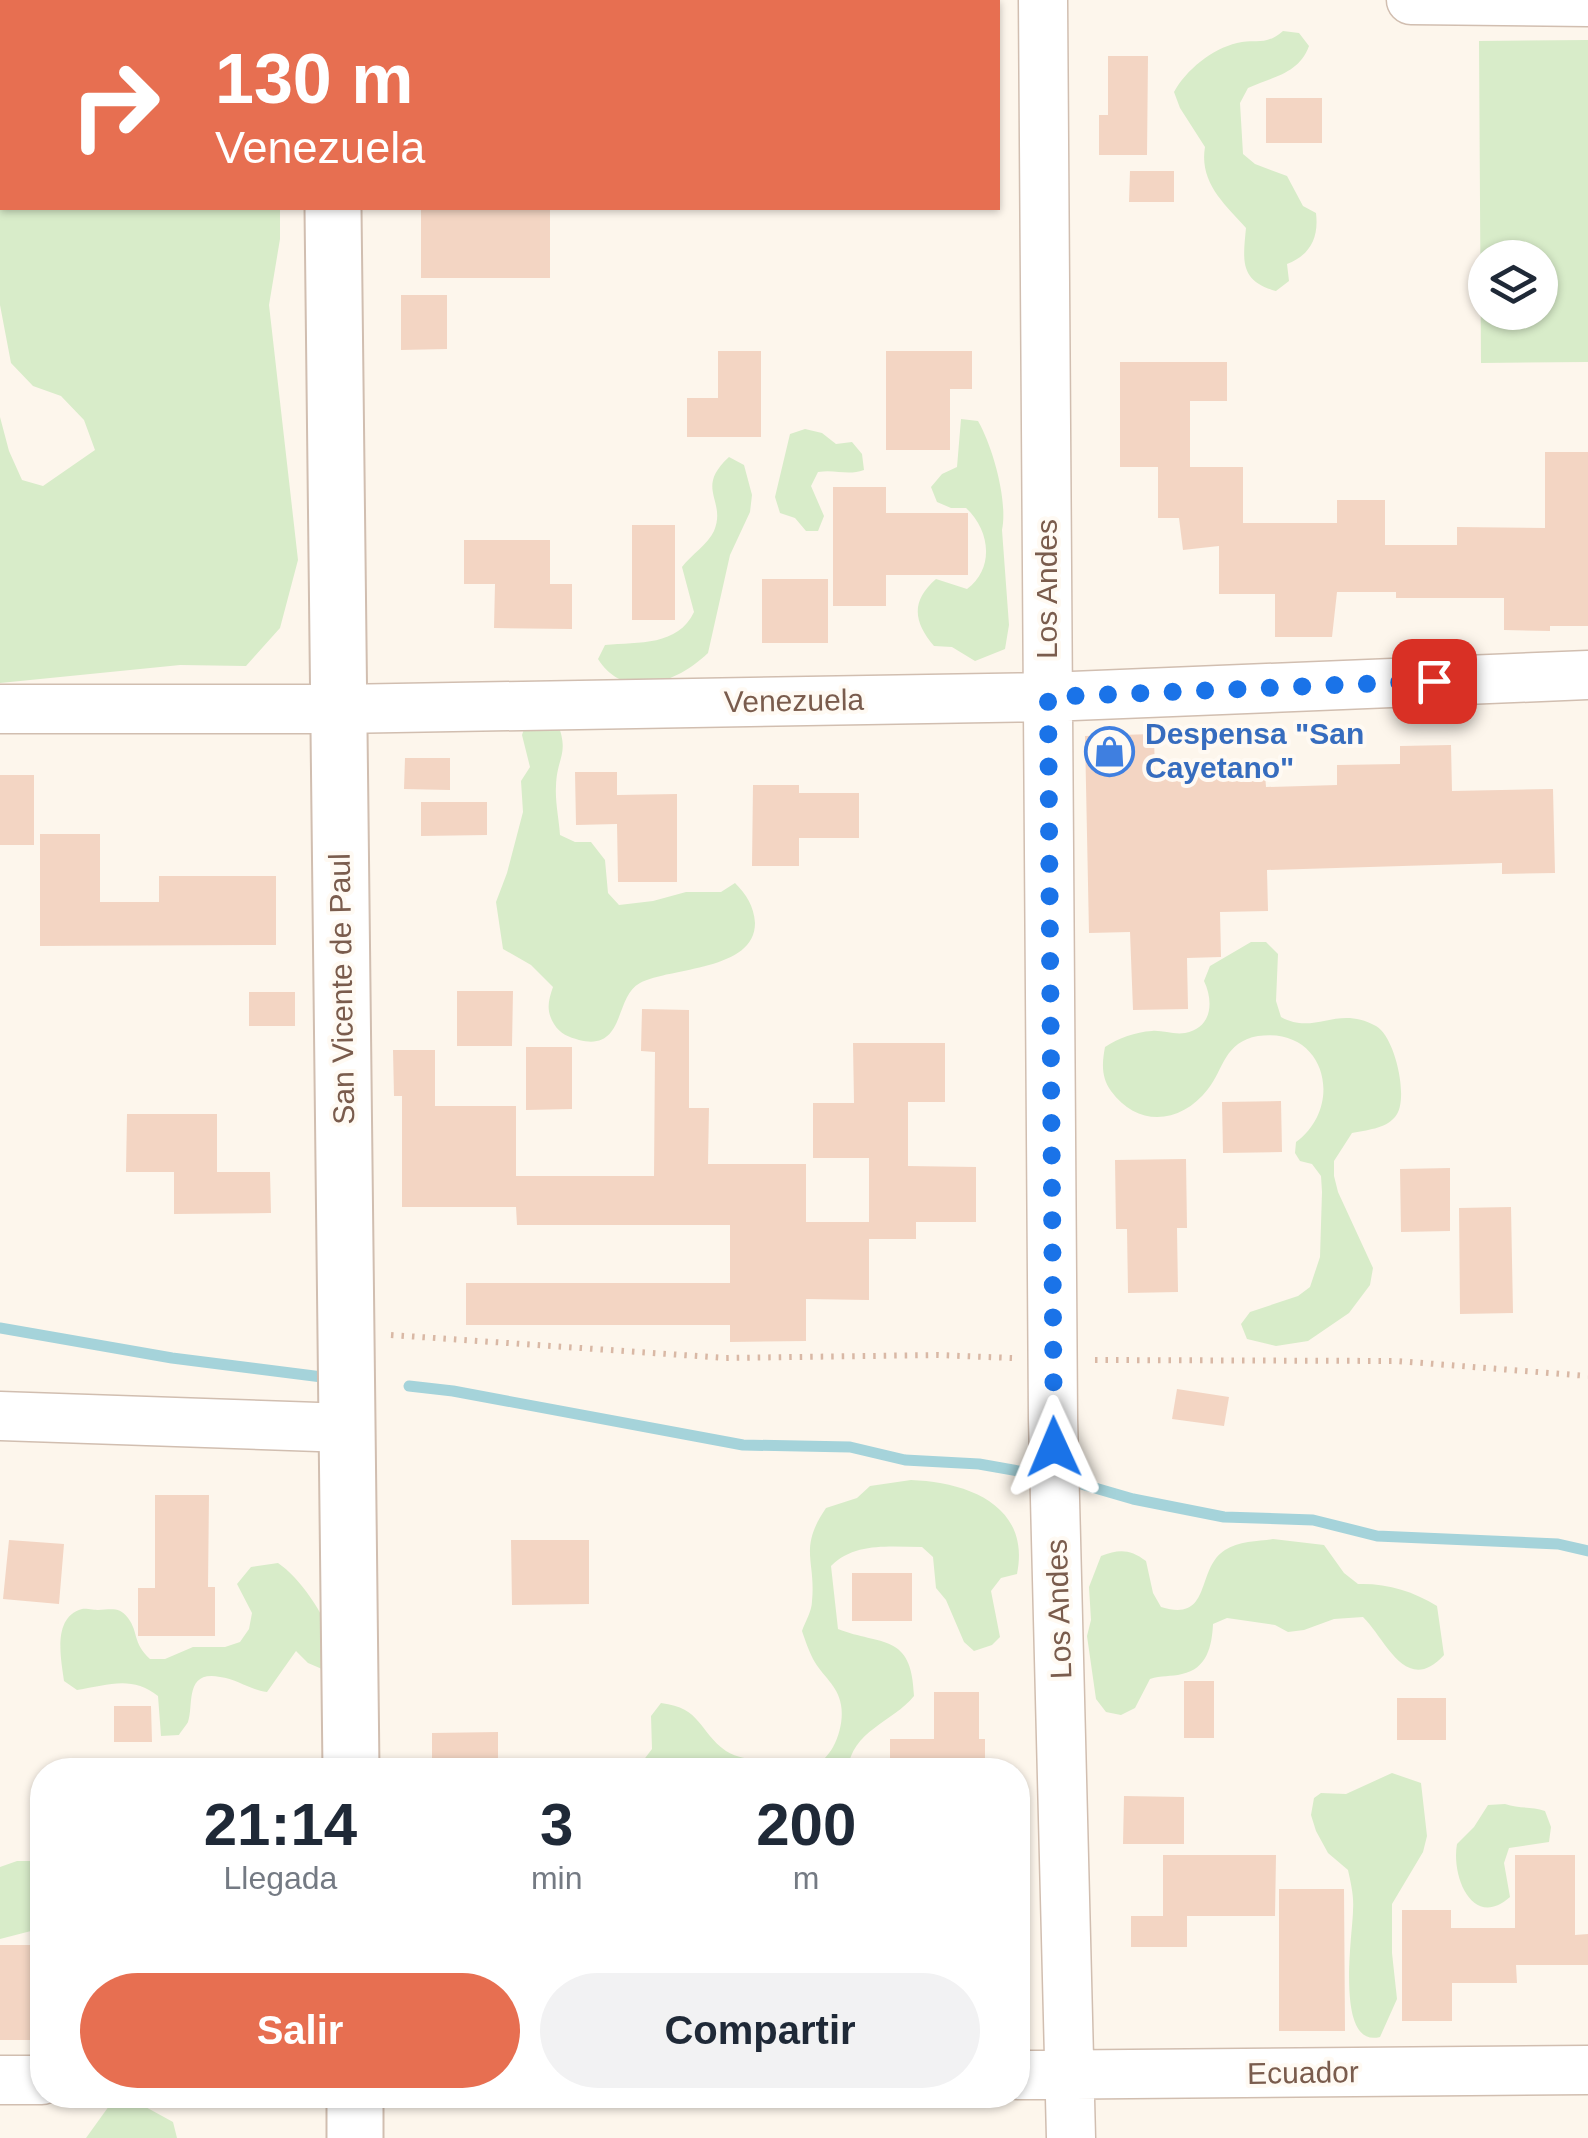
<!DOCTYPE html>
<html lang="es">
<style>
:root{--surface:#fff;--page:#f2f2f3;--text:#1f2937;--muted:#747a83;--accent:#e76f51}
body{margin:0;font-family:Arial,sans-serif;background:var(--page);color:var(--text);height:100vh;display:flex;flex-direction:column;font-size:38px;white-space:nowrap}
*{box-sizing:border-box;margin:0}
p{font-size:32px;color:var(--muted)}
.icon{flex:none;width:55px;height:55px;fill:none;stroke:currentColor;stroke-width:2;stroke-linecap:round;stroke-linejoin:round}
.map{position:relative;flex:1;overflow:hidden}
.sheet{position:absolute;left:30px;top:1758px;width:1000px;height:350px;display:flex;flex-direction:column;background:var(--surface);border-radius:40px;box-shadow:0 2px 8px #0004}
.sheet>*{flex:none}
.guide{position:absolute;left:0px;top:0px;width:1000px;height:210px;box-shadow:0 2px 8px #0004;background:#e76f51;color:#fff;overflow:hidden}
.controls{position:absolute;left:1468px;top:240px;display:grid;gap:20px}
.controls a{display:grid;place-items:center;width:90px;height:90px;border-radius:50%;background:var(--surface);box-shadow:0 2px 8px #0004;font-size:50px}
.pin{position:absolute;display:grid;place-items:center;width:85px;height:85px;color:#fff;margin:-42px;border-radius:20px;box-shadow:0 5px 15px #0006}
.me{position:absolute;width:110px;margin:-55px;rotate:359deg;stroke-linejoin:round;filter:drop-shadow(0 0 8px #0008)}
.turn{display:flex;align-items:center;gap:35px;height:210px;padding:0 50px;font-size:45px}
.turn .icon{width:130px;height:130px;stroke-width:2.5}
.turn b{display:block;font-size:70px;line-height:85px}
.eta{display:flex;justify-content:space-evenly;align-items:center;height:170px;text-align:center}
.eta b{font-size:60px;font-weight:600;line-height:70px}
.primary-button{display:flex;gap:20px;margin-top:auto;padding:20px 50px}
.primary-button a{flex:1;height:115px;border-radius:60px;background:var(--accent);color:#fff;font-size:40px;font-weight:600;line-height:115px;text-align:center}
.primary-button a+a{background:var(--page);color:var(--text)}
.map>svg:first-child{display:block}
</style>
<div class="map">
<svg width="1588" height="2138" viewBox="0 0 1588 2138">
<rect width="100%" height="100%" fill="#fdf6ec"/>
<!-- green -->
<path fill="#d8ecc9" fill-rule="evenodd" d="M 0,14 L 2,208 L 280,208 L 280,239 L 269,305 L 298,560 L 280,628 L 246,666 L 180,665 L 0,683 L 0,417 L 9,451 L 22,480 L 43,486 L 95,450 L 84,420 L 61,396 L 33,386 L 11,363 L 0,305 Z
M 1283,31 L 1299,33 L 1309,46 C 1299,74 1272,77 1248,88 L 1240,103 L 1243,154 L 1255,164 L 1287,176 L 1303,206 L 1316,213 C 1319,238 1310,255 1287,264 L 1289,281 L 1276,291 C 1239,281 1243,260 1246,228 C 1224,204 1199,182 1205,147 L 1180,108 L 1174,92 C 1186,70 1212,49 1237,43 C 1258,38 1264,47 1283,31 Z
M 1588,40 L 1588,362 L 1481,363 L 1479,41 ZM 1485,258 L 1540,258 L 1540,312 L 1485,312 Z
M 961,419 L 978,421 C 993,447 1008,501 1002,530 L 1009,625 L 1005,649 L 975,661 L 952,647 L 934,646 C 913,621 911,601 936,579 L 967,589 C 995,568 990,530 966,508 L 951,508 L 937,502 L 931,487 L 942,474 L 957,467 Z
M 805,429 L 822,433 L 836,444 L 852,442 L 862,454 L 864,470 C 847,476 836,469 818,472 L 811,486 L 824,516 L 818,531 L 806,531 L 795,518 L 780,513 L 775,497 L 790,434 Z
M 729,457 L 744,465 L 752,495 L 750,512 L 730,555 L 708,653 C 677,683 625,702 598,659 L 605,645 C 639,642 678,646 694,612 L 682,567 C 691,555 708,544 714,531 C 727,500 694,489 729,457 Z
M 527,720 L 557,722 C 570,754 557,756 556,786 C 555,802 559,819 560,835 L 575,842 L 591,842 L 605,860 L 608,893 L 619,905 L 653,901 L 686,892 L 721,892 L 735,883 C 746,894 754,906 755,923 C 755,971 671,967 640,983 C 614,996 626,1052 579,1040 C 569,1037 560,1034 554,1024 C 546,1011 548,1001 553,987 L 531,965 L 503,949 L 496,902 L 507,873 L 523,812 L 521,781 L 530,767 L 522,735 Z
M 1251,942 L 1266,942 L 1278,954 L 1276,1001 L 1281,1017 C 1315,1036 1337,1004 1376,1026 C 1395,1036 1410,1101 1395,1117 C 1385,1129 1366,1130 1352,1133 L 1334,1161 L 1334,1176 L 1338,1192 L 1373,1268 L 1370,1285 L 1349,1313 L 1308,1341 L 1276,1346 L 1247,1339 L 1241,1324 L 1250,1312 L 1298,1296 L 1310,1287 L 1320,1257 L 1322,1192 L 1321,1176 L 1312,1164 L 1300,1161 L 1295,1153 L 1296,1142 C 1345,1106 1326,1026 1258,1036 C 1224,1042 1224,1069 1208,1089 C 1181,1124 1138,1128 1111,1091 C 1101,1077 1102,1063 1105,1047 C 1119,1038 1135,1032 1152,1031 C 1162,1030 1174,1035 1185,1033 C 1212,1028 1214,1002 1204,981 L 1210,966 Z
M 911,1480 C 967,1482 1031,1505 1017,1574 L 1001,1578 L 991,1591 L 1000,1637 L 992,1645 L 974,1651 L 964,1642 L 946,1600 L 936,1588 L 933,1557 L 922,1547 C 890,1547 855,1542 831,1566 L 838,1629 C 881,1646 912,1632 914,1696 C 893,1722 851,1731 848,1770 L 636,1770 L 652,1749 L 651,1716 L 661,1703 C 702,1708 698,1731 726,1751 C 736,1758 752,1759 763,1761 C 777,1764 795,1770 809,1767 C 833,1762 845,1726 841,1705 C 838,1685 822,1676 813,1659 C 809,1651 805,1640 802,1631 C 805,1622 812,1611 812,1601 C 816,1560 798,1549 826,1508 L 857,1498 L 870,1486 Z
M 1273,1539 L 1324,1545 L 1344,1573 L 1358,1584 C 1386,1583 1413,1591 1437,1606 L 1444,1655 C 1406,1697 1385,1638 1363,1617 L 1334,1619 L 1304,1630 L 1288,1632 L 1275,1625 L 1227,1618 L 1213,1624 C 1212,1646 1207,1669 1182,1674 C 1171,1677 1161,1675 1150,1679 L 1135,1708 L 1121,1715 L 1106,1712 L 1096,1699 L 1087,1636 L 1091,1620 L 1089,1587 L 1101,1556 C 1119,1549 1130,1549 1146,1561 L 1153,1593 L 1161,1607 C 1213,1623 1195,1569 1225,1550 C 1238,1541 1259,1541 1273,1539 Z
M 278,1563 C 299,1577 327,1616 331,1641 C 333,1648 330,1658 329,1665 L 322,1669 L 308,1663 L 296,1651 L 267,1692 C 250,1690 237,1679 220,1677 C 184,1670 194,1705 188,1722 C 188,1723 179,1734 179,1735 L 161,1736 L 158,1696 C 132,1675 108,1685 77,1690 L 64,1681 C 61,1659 52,1617 82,1609 C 85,1608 96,1610 98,1610 C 110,1610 119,1606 128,1618 C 139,1633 132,1642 150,1659 L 165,1659 L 193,1647 L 225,1647 L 240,1642 L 249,1629 L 252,1613 L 237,1584 L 251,1567 Z
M 1392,1773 L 1421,1783 L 1427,1836 L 1423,1852 L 1392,1904 L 1392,1953 L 1397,1999 L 1380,2037 C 1334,2049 1353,1933 1353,1910 C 1354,1896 1351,1884 1348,1870 L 1328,1853 L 1316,1831 L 1311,1815 L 1314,1798 L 1321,1793 L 1346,1794 Z
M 1505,1804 C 1519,1809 1532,1806 1545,1811 L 1551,1827 L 1549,1842 L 1509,1848 L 1504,1863 L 1510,1897 C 1473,1930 1451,1877 1457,1844 L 1474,1827 L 1488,1805 Z
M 17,1861 L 31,1861 L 42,1870 L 42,1909 L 31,1931 L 0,1939 L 0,1867 Z
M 125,2103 L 142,2105 L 173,2122 L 177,2138 L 86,2138 L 109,2106 Z"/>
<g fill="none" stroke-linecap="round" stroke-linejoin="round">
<!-- stream -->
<path stroke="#a5d3da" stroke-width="11" d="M 0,1328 L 172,1358 L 330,1378
M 409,1386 L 453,1391 L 743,1445 L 850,1447 L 905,1460 L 979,1464 L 1041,1475
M 1064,1479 L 1133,1499 L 1224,1517 L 1313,1520 L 1377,1536 L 1558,1544 L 1588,1551"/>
</g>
<!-- building -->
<path fill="#f3d5c3" d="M 1108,56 L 1148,56 L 1147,155 L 1099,155 L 1099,115 L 1108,115 Z
M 1266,98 L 1322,98 L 1322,143 L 1266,143 Z
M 1130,171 L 1174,171 L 1174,202 L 1129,202 Z
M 421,208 L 550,208 L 550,278 L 421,278 Z
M 401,295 L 447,295 L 447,349 L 401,350 Z
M 718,351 L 761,351 L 761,437 L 687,437 L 687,398 L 718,398 Z
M 886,351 L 972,351 L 972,389 L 950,389 L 950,450 L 886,450 Z
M 1120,362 L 1227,362 L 1227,401 L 1190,401 L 1190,467 L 1243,467 L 1243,523 L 1337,523 L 1337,500 L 1385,500 L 1385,545 L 1457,545 L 1457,527 L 1545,528 L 1545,452 L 1588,452 L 1588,626 L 1550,626 L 1550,631 L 1504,630 L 1504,598 L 1396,598 L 1396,592 L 1337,592 L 1332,637 L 1275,637 L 1275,594 L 1219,594 L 1219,546 L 1183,550 L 1179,518 L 1158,518 L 1158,467 L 1120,467 Z
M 833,487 L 886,487 L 886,513 L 968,513 L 968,575 L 886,575 L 886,606 L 833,606 Z
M 632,525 L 675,525 L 675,620 L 632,620 Z
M 464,540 L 550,540 L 550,584 L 572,584 L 572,629 L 494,628 L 495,584 L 464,584 Z
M 762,579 L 828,579 L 828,643 L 762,643 Z
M 1154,734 L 1155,776 L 1265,774 L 1266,787 L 1337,785 L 1337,765 L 1400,764 L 1400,746 L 1451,745 L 1452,791 L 1553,789 L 1555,873 L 1502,874 L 1502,863 L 1267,870 L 1268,911 L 1220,912 L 1221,957 L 1187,958 L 1188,1009 L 1133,1010 L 1130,932 L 1089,933 L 1085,736 Z
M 405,758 L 450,758 L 450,790 L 404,789 Z
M 575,772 L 617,772 L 617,795 L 677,794 L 677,882 L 618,882 L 617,824 L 576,825 Z
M 0,775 L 34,775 L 34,845 L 0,845 Z
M 753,785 L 799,785 L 799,793 L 859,793 L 859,838 L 799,838 L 799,866 L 752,866 Z
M 421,802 L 487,802 L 487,835 L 421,836 Z
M 40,834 L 100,834 L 100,902 L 159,902 L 159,876 L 276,876 L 276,945 L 40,946 Z
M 457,991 L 513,991 L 512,1046 L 457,1046 Z
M 249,992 L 295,992 L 295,1026 L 249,1026 Z
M 642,1009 L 689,1010 L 689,1108 L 709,1108 L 708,1164 L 806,1164 L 806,1222 L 869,1222 L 869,1158 L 813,1158 L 813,1103 L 854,1103 L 853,1043 L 945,1043 L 945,1102 L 908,1102 L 908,1166 L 976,1167 L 976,1222 L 916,1222 L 916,1239 L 869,1239 L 869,1235 L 869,1300 L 806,1299 L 806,1341 L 730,1342 L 730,1325 L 466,1325 L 466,1283 L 730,1283 L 730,1225 L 517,1225 L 516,1207 L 402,1207 L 402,1096 L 394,1096 L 393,1050 L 435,1050 L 435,1106 L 516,1106 L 516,1176 L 654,1176 L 655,1052 L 641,1051 Z
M 526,1047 L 572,1047 L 572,1109 L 526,1110 Z
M 1281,1101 L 1282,1152 L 1223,1153 L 1222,1102 Z
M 127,1114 L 217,1114 L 217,1172 L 270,1172 L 271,1213 L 174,1214 L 174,1172 L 126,1172 Z
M 1186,1159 L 1187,1228 L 1177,1228 L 1178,1292 L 1128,1293 L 1127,1229 L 1116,1229 L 1115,1160 Z
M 1450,1168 L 1450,1231 L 1401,1232 L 1400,1169 Z
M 1511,1207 L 1513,1313 L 1460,1314 L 1459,1208 Z
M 1177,1389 L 1229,1397 L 1224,1426 L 1172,1419 Z
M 155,1495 L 209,1495 L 208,1587 L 215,1587 L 215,1636 L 138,1636 L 138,1588 L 155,1588 Z
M 9,1540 L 64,1544 L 59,1604 L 3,1599 Z
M 511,1540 L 589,1540 L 589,1604 L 512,1605 Z
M 852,1573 L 912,1573 L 912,1621 L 852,1621 Z
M 1184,1681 L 1214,1681 L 1214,1738 L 1184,1738 Z
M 934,1692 L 979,1692 L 979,1739 L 985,1739 L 985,1770 L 890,1770 L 890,1739 L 934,1739 Z
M 1397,1698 L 1446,1698 L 1446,1740 L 1397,1740 Z
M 114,1706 L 151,1706 L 152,1742 L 114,1742 Z
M 498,1732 L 498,1770 L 432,1770 L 432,1733 Z
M 1124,1796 L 1184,1797 L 1184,1844 L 1123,1844 Z
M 1163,1855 L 1276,1855 L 1275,1916 L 1187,1916 L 1187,1947 L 1131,1947 L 1131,1916 L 1163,1916 Z
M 1515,1855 L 1575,1855 L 1575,1935 L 1588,1934 L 1588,1965 L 1516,1965 L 1517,1983 L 1452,1983 L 1452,2021 L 1402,2021 L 1402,1910 L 1451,1910 L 1451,1928 L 1515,1928 Z
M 1279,1889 L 1344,1889 L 1345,2031 L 1279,2031 Z
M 0,1945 L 42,1945 L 42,2040 L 0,2040 Z"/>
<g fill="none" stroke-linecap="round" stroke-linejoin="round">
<defs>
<path id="minor" d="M 1043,0 L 1053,1419 L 1071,2138
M 1411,0 L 1588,2
M 0,709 L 339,709 L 1048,697 L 1588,675
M 0,1416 L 347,1428
M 1018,2075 L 1588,2070
M 0,2080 L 42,2080"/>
<path id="tertiary" d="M 331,0 L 331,2
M 333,208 L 351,1770
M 355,2095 L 355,2138"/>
</defs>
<!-- minor casing -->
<use href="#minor" stroke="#d1beb0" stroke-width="51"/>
<!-- tertiary casing -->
<use href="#tertiary" stroke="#d1beb0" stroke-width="59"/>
<!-- path -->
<path stroke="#d9b8a5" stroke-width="6" stroke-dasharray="2.5 8" stroke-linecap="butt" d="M 391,1335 L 726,1358 L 938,1355 L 1012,1358
M 1095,1360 L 1397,1361 L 1588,1376"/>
<!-- minor -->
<use href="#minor" stroke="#fff" stroke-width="48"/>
<!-- tertiary -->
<use href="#tertiary" stroke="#fff" stroke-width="55"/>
</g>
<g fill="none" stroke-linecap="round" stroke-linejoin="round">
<!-- route -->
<path stroke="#1a73e8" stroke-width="18" stroke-dasharray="0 32.4" d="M 1054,1447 L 1048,697 L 1434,681"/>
</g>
<!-- icons -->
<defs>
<symbol id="shop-ring" viewBox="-11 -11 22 22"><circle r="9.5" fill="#fffaf3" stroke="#3f7fe0" stroke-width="1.5"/><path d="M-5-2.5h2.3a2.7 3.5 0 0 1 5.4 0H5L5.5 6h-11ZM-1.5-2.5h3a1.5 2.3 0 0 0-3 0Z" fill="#3f7fe0"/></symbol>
</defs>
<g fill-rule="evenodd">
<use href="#shop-ring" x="1082" y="724" width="55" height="55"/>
</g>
<g text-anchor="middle" stroke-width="8" stroke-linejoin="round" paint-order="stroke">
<!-- street labels -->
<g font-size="30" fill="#7a5c4d" stroke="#fffaf3">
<text transform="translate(1047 589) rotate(-90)" y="10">Los Andes</text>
<text transform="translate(794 701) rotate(-1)" y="10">Venezuela</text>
<text transform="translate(342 989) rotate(-91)" y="10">San Vicente de Paul</text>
<text transform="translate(1059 1609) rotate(-92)" y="10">Los Andes</text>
<text transform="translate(1303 2073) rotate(-1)" y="10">Ecuador</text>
</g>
<!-- shop labels -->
<g font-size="30" font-weight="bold" fill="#366cbe" stroke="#fffaf3" text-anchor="start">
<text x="1145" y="744">Despensa "San<tspan x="1145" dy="34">Cayetano"</tspan></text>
</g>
</g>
</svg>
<div class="controls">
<a><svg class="icon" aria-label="layers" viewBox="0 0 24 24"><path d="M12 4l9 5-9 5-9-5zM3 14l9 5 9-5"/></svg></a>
</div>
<div class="pin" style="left:1434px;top:681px;background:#d93025"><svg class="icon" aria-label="arrive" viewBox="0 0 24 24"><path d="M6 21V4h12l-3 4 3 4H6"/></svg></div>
<svg class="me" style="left:1054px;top:1447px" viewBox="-20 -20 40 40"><path d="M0-17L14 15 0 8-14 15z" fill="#1a73e8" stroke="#fff" stroke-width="4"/></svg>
<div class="guide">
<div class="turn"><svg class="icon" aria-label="right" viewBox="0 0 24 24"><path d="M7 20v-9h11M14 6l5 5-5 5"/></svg><div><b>130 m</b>Venezuela</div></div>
</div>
<section class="sheet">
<div class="eta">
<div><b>21:14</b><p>Llegada</p></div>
<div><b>3</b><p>min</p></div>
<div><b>200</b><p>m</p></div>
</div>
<div class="primary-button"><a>Salir</a><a>Compartir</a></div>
</section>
</div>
